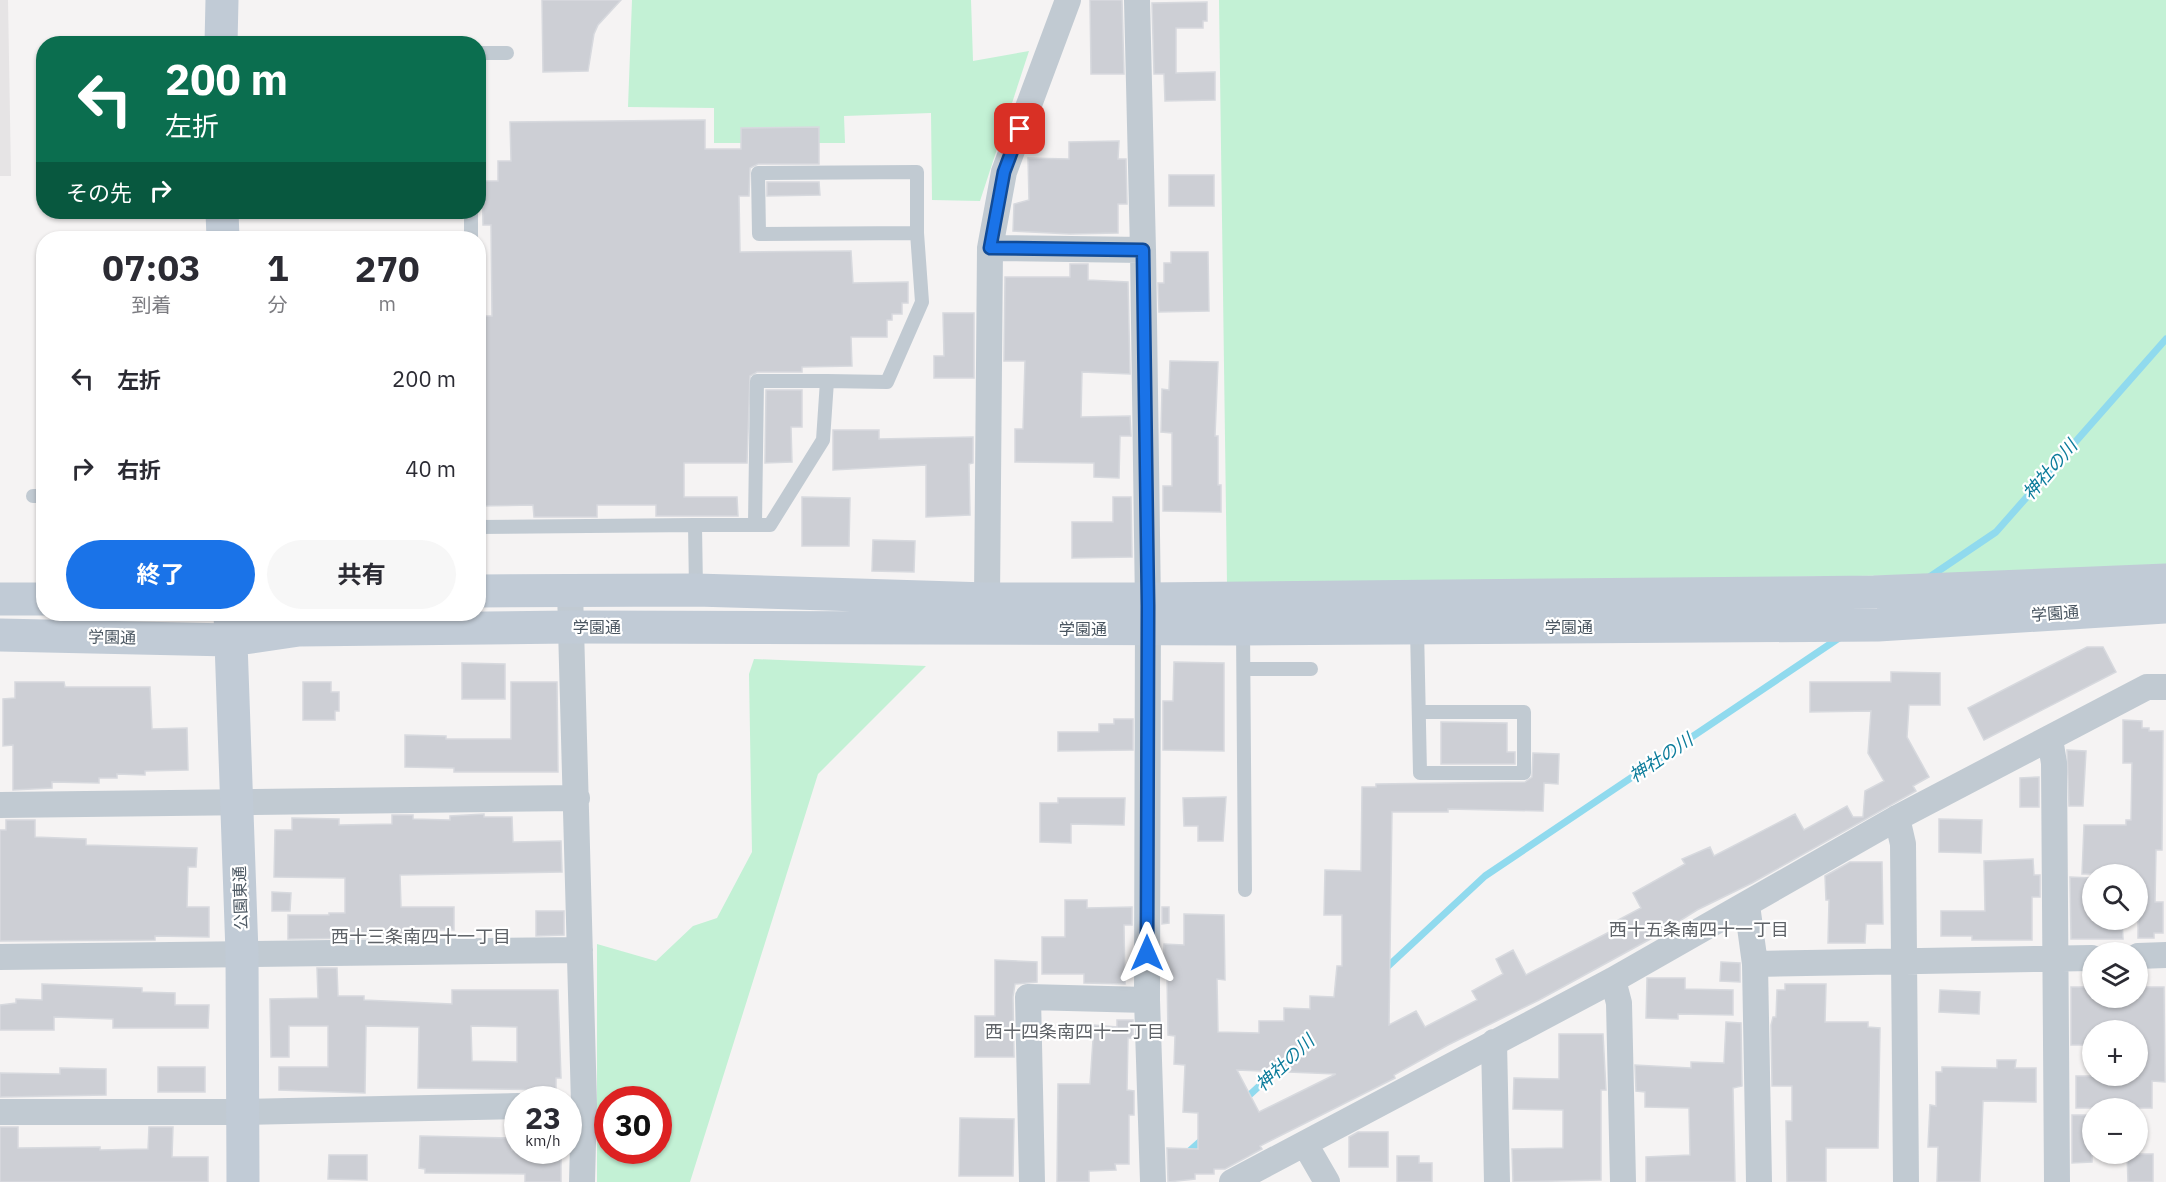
<!DOCTYPE html>
<html lang="ja">
<meta charset="utf-8">
<style>
:root{--surface:#fff;--page:#f7f7f7;--text:#2b2b33;--muted:#7c7c81;--accent:#1a73e8}
body{margin:0;font-family:"IBM Plex Sans","Noto Sans JP",sans-serif;background:var(--page);color:var(--text);height:100vh;display:flex;flex-direction:column;font-size:22px;white-space:nowrap}
*{box-sizing:border-box;margin:0}
p{font-size:20px;color:var(--muted)}
.icon{flex:none;width:33px;height:33px;fill:none;stroke:currentColor;stroke-width:2;stroke-linecap:round;stroke-linejoin:round}
.map{position:relative;flex:1;overflow:hidden}
.panel{position:absolute;left:36px;top:231px;width:450px;height:390px;display:flex;flex-direction:column;background:var(--surface);border-radius:24px;box-shadow:0 2px 4px #0004}
.panel>*{flex:none}
.top-card{position:absolute;left:36px;top:36px;width:450px;height:183px;border-radius:24px;box-shadow:0 2px 4px #0004;background:#0b6e4f;color:#fff;overflow:hidden}
.fabs{position:absolute;left:2082px;top:864px;display:grid;gap:12px}
.fabs a{display:grid;place-items:center;width:66px;height:66px;border-radius:50%;background:var(--surface);box-shadow:0 2px 4px #0004;font-size:30px}
.speed{position:absolute;left:504px;top:1086px;display:flex;gap:12px;font-size:30px;font-weight:700;text-align:center}
.speed>*{display:grid;place-content:center;width:78px;height:78px;border-radius:50%;background:var(--surface);box-shadow:0 2px 4px #0004;line-height:1}
.speed small{font-size:15px;font-weight:400}
.speed .limit{border:9px solid #d22;background:#fff;color:#111}
.pin{position:absolute;display:grid;place-items:center;width:51px;height:51px;color:#fff;margin:-26px;border-radius:12px;box-shadow:0 3px 9px #0006}
.me{position:absolute;width:66px;margin:-33px;rotate:0deg;stroke-linejoin:round;filter:drop-shadow(0 0 4px #0008)}
.turn{display:flex;align-items:center;gap:21px;height:126px;padding:0 30px;font-size:27px}
.turn .icon{width:78px;height:78px;stroke-width:2.5}
.turn b{display:block;font-size:42px;line-height:51px}
.then{display:flex;align-items:center;height:57px;padding:0 30px;background:#0003;gap:12px;font-size:22px}
.eta{display:flex;justify-content:space-evenly;align-items:center;height:102px;text-align:center}
.eta b{font-size:36px;font-weight:700;line-height:42px}
.cta{display:flex;gap:12px;margin-top:auto;padding:12px 30px}
.cta a{flex:1;height:69px;border-radius:36px;background:var(--accent);color:#fff;font-size:24px;font-weight:700;line-height:69px;text-align:center}
.cta a+a{background:var(--page);color:var(--text)}
ul{padding:0;list-style:none}
li{display:flex;align-items:center;gap:18px;height:90px;padding:0 30px}
li div{flex:1}
li b{display:block;font-size:22px}
li em{font-style:normal}
.map>svg:first-child{display:block}
</style>
<div class="map">
<svg width="2166" height="1182" viewBox="0 0 2166 1182">
<rect width="100%" height="100%" fill="#f5f3f3"/>
<!-- education -->
<path fill="#e6e4e5" d="M 0,0 L 8,0 L 11,176 L 0,176 Z"/>
<!-- green -->
<path fill="#c3f1d5" fill-rule="evenodd" d="M 632,0 L 971,0 L 973,61 L 1029,51 L 980,201 L 932,200 L 931,113 L 844,116 L 845,143 L 714,143 L 714,108 L 628,107 Z
M 1219,0 L 2166,0 L 2166,572 L 1227,584 Z
M 754,659 L 926,666 L 818,774 L 690,1182 L 597,1182 L 597,944 L 656,961 L 693,926 L 717,918 L 752,852 L 749,674 ZM 608,1100 L 658,1100 L 658,1150 L 608,1150 Z"/>
<g fill="none" stroke-linecap="round" stroke-linejoin="round">
<!-- stream -->
<path stroke="#90daee" stroke-width="7" d="M 1928,578 L 1996,532 L 2166,339
M 1384,970 L 1485,876 L 1839,638
M 1243,1101 L 1281,1066
M 1186,1154 L 1205,1137"/>
</g>
<!-- building -->
<path fill="#cdcfd5" stroke="#d7d9de" stroke-width="1.5" fill-rule="evenodd" d="M 542,0 L 621,0 L 598,25 L 594,34 L 588,71 L 543,72 Z
M 1090,0 L 1122,0 L 1124,74 L 1091,74 Z
M 1207,2 L 1207,21 L 1203,21 L 1203,28 L 1176,28 L 1176,73 L 1215,72 L 1215,100 L 1165,101 L 1164,74 L 1154,74 L 1152,3 Z
M 705,120 L 705,149 L 741,149 L 741,128 L 819,127 L 819,164 L 758,164 L 750,168 L 749,196 L 739,196 L 740,252 L 851,251 L 853,283 L 908,282 L 908,303 L 902,303 L 902,314 L 892,314 L 892,320 L 887,320 L 887,337 L 851,337 L 852,366 L 802,367 L 802,372 L 757,372 L 750,376 L 747,463 L 684,463 L 684,497 L 737,497 L 738,516 L 656,516 L 656,505 L 597,505 L 597,517 L 534,517 L 533,505 L 478,506 L 478,316 L 492,316 L 491,225 L 483,225 L 482,181 L 498,181 L 498,161 L 511,161 L 510,122 Z
M 1119,141 L 1118,159 L 1126,159 L 1127,204 L 1118,204 L 1118,233 L 1070,234 L 1013,231 L 1014,204 L 1029,200 L 1028,158 L 1069,159 L 1069,142 Z
M 1169,175 L 1214,175 L 1214,206 L 1169,206 Z
M 767,182 L 819,182 L 820,195 L 767,196 Z
M 1171,252 L 1208,252 L 1209,311 L 1159,312 L 1158,283 L 1164,283 L 1164,263 L 1171,263 Z
M 1070,264 L 1088,264 L 1088,280 L 1128,282 L 1130,374 L 1082,372 L 1081,417 L 1130,416 L 1131,436 L 1120,436 L 1119,478 L 1094,477 L 1094,463 L 1015,462 L 1015,429 L 1023,429 L 1025,361 L 1004,361 L 1005,277 L 1070,277 Z
M 943,313 L 974,313 L 974,378 L 934,378 L 934,356 L 944,356 Z
M 1170,361 L 1218,362 L 1215,436 L 1218,436 L 1218,485 L 1221,485 L 1221,512 L 1163,511 L 1163,486 L 1172,486 L 1172,433 L 1161,432 L 1162,389 L 1169,390 Z
M 766,390 L 802,390 L 802,427 L 791,427 L 792,462 L 765,463 Z
M 833,430 L 879,430 L 879,439 L 973,437 L 973,463 L 969,464 L 970,515 L 926,517 L 926,465 L 833,470 Z
M 802,497 L 850,498 L 849,546 L 802,546 Z
M 1113,497 L 1131,497 L 1132,557 L 1072,558 L 1072,522 L 1113,522 Z
M 873,540 L 915,541 L 914,572 L 872,571 Z
M 2087,647 L 2103,647 L 2116,672 L 1984,740 L 1968,708 Z
M 1174,662 L 1224,663 L 1224,751 L 1163,750 L 1163,701 L 1173,701 Z
M 462,663 L 505,664 L 505,699 L 462,699 Z
M 1891,672 L 1940,673 L 1940,705 L 1909,705 L 1907,737 L 1929,777 L 1913,786 L 1916,791 L 1752,883 L 1697,910 L 1654,937 L 1539,1000 L 1448,1045 L 1394,1075 L 1395,1078 L 1260,1146 L 1262,1149 L 1225,1169 L 1214,1169 L 1214,1174 L 1195,1174 L 1195,1179 L 1168,1182 L 1167,1148 L 1198,1149 L 1198,1113 L 1183,1112 L 1185,1065 L 1174,1064 L 1175,1036 L 1168,1035 L 1167,974 L 1163,974 L 1164,944 L 1184,945 L 1184,914 L 1224,915 L 1225,980 L 1217,979 L 1218,1032 L 1259,1033 L 1259,1021 L 1284,1021 L 1284,1008 L 1310,1009 L 1310,996 L 1334,997 L 1337,966 L 1342,966 L 1342,915 L 1324,915 L 1325,870 L 1361,871 L 1362,787 L 1376,787 L 1376,784 L 1525,782 L 1532,777 L 1533,753 L 1559,754 L 1558,784 L 1544,783 L 1543,811 L 1448,809 L 1448,812 L 1392,812 L 1389,1025 L 1416,1011 L 1425,1027 L 1477,1000 L 1472,991 L 1503,974 L 1496,959 L 1513,950 L 1526,975 L 1621,926 L 1618,920 L 1641,908 L 1633,893 L 1685,864 L 1682,859 L 1710,847 L 1714,856 L 1795,814 L 1804,830 L 1847,806 L 1853,817 L 1863,817 L 1865,791 L 1884,781 L 1868,753 L 1871,711 L 1810,712 L 1810,682 L 1891,682 ZM 1237,1070 L 1336,1074 L 1259,1112 Z
M 15,682 L 64,682 L 65,687 L 150,687 L 152,729 L 187,728 L 188,770 L 145,771 L 145,775 L 117,774 L 117,778 L 99,778 L 99,783 L 52,782 L 52,788 L 13,790 L 13,745 L 3,746 L 3,699 L 15,698 Z
M 303,682 L 331,682 L 331,692 L 339,692 L 339,711 L 335,711 L 335,720 L 303,720 Z
M 511,682 L 557,682 L 558,772 L 454,772 L 454,768 L 405,767 L 405,735 L 446,736 L 446,739 L 511,739 Z
M 1114,719 L 1133,719 L 1133,750 L 1058,751 L 1058,732 L 1099,732 L 1099,724 L 1114,724 Z
M 2123,720 L 2142,721 L 2142,728 L 2149,728 L 2149,731 L 2163,731 L 2162,850 L 2156,850 L 2155,902 L 2163,902 L 2163,933 L 2154,933 L 2154,938 L 2138,938 L 2138,874 L 2082,874 L 2084,825 L 2126,825 L 2126,820 L 2131,820 L 2132,763 L 2123,763 Z
M 1441,722 L 1507,723 L 1507,752 L 1515,752 L 1515,764 L 1441,764 Z
M 2067,750 L 2086,751 L 2083,806 L 2069,806 Z
M 2039,777 L 2039,807 L 2020,807 L 2020,778 Z
M 1226,797 L 1223,841 L 1198,841 L 1198,826 L 1184,826 L 1183,798 Z
M 1058,798 L 1125,798 L 1124,825 L 1071,824 L 1071,843 L 1040,842 L 1040,803 L 1058,803 Z
M 484,814 L 484,817 L 512,817 L 513,842 L 561,841 L 562,872 L 400,875 L 401,907 L 454,907 L 454,930 L 439,930 L 437,937 L 288,939 L 288,915 L 329,915 L 329,913 L 345,913 L 345,878 L 274,877 L 275,830 L 292,830 L 292,818 L 339,819 L 339,825 L 392,824 L 392,815 L 413,815 L 413,819 L 450,820 L 450,816 Z
M 1939,819 L 1982,820 L 1981,853 L 1939,852 Z
M 6,820 L 35,820 L 35,837 L 86,839 L 86,845 L 197,848 L 196,867 L 188,867 L 187,907 L 209,907 L 209,937 L 155,936 L 155,940 L 0,941 L 0,830 L 6,830 Z
M 2033,859 L 2034,875 L 2040,875 L 2040,897 L 2032,897 L 2032,940 L 1972,940 L 1972,936 L 1941,936 L 1941,911 L 1985,911 L 1984,861 Z
M 1850,862 L 1882,862 L 1883,924 L 1866,924 L 1865,943 L 1828,943 L 1829,900 L 1826,900 L 1825,876 Z
M 2070,877 L 2092,878 L 2092,920 L 2122,920 L 2123,939 L 2071,939 Z
M 272,892 L 291,893 L 290,911 L 272,911 Z
M 1065,900 L 1087,900 L 1087,908 L 1132,907 L 1132,925 L 1124,925 L 1125,984 L 1084,983 L 1084,974 L 1042,974 L 1042,937 L 1065,937 Z
M 1162,907 L 1169,907 L 1169,923 L 1162,924 Z
M 536,911 L 564,911 L 564,935 L 536,936 Z
M 995,960 L 1037,962 L 1037,982 L 1015,984 L 1013,997 L 1014,1057 L 975,1057 L 975,1016 L 995,1016 Z
M 1721,962 L 1740,963 L 1740,982 L 1720,981 Z
M 317,968 L 337,968 L 338,996 L 364,996 L 364,1000 L 452,1004 L 452,990 L 558,990 L 561,1078 L 556,1078 L 556,1090 L 418,1088 L 419,1027 L 366,1026 L 365,1093 L 279,1090 L 279,1067 L 328,1067 L 328,1026 L 289,1026 L 289,1057 L 271,1057 L 270,999 L 318,998 ZM 471,1026 L 517,1027 L 517,1062 L 472,1061 Z
M 1647,978 L 1685,978 L 1685,989 L 1733,990 L 1733,1015 L 1678,1014 L 1678,1019 L 1646,1018 Z
M 42,984 L 142,988 L 142,992 L 175,993 L 175,1005 L 209,1005 L 208,1028 L 113,1028 L 113,1019 L 54,1017 L 54,1030 L 0,1030 L 0,1005 L 16,1003 L 16,999 L 42,1000 Z
M 1785,984 L 1826,984 L 1825,1022 L 1868,1022 L 1868,1027 L 1880,1028 L 1878,1148 L 1826,1148 L 1826,1182 L 1787,1182 L 1786,1121 L 1792,1121 L 1792,1086 L 1772,1086 L 1771,1025 L 1773,1017 L 1776,1017 L 1777,990 L 1785,990 Z
M 2071,987 L 2092,987 L 2092,998 L 2138,998 L 2138,987 L 2164,987 L 2165,1082 L 2152,1081 L 2152,1108 L 2076,1108 L 2076,1076 L 2138,1076 L 2138,1030 L 2092,1030 L 2092,1045 L 2071,1045 Z
M 1940,990 L 1980,992 L 1979,1014 L 1939,1012 Z
M 1117,1020 L 1133,1020 L 1133,1038 L 1128,1038 L 1127,1090 L 1134,1091 L 1134,1115 L 1129,1115 L 1129,1164 L 1115,1164 L 1116,1170 L 1089,1171 L 1089,1182 L 1057,1182 L 1058,1084 L 1090,1084 L 1094,1025 L 1117,1027 Z
M 1726,1022 L 1741,1023 L 1742,1086 L 1733,1088 L 1735,1182 L 1646,1182 L 1646,1157 L 1690,1155 L 1689,1108 L 1645,1107 L 1645,1092 L 1636,1091 L 1635,1065 L 1691,1068 L 1691,1062 L 1724,1063 Z
M 1559,1034 L 1603,1034 L 1606,1090 L 1601,1090 L 1601,1180 L 1513,1182 L 1512,1149 L 1563,1148 L 1563,1110 L 1513,1109 L 1514,1078 L 1559,1079 Z
M 1997,1060 L 2016,1060 L 2015,1068 L 2036,1068 L 2036,1102 L 1983,1101 L 1980,1182 L 1937,1182 L 1938,1147 L 1928,1147 L 1930,1105 L 1936,1106 L 1936,1072 L 1942,1072 L 1942,1067 L 1997,1068 Z
M 158,1067 L 205,1067 L 205,1092 L 158,1092 Z
M 60,1068 L 106,1069 L 106,1095 L 0,1097 L 0,1073 L 60,1074 Z
M 2072,1115 L 2092,1115 L 2092,1162 L 2072,1163 Z
M 960,1118 L 1014,1119 L 1013,1176 L 959,1176 Z
M 0,1127 L 18,1127 L 18,1148 L 100,1147 L 100,1150 L 148,1149 L 149,1127 L 173,1127 L 172,1157 L 208,1157 L 208,1182 L 0,1182 Z
M 1358,1132 L 1388,1132 L 1388,1167 L 1349,1167 L 1349,1137 Z
M 420,1136 L 513,1138 L 512,1150 L 561,1150 L 561,1182 L 525,1182 L 525,1174 L 425,1173 L 425,1169 L 419,1168 Z
M 2127,1154 L 2153,1154 L 2153,1182 L 2128,1182 Z
M 329,1155 L 367,1155 L 367,1180 L 328,1179 Z
M 1397,1156 L 1419,1156 L 1419,1163 L 1432,1163 L 1432,1182 L 1397,1182 Z"/>
<g fill="none" stroke-linecap="round" stroke-linejoin="round">
<!-- lane -->
<path stroke="#c1cad2" stroke-width="14" d="M 478,53 L 507,53
M 917,172 L 917,233 L 759,234 L 758,173 Z
M 471,212 L 471,238
M 33,496 L 44,496
M 755,524 L 757,381 L 827,381
M 695,525 L 770,525 L 823,440 L 827,381 L 887,382 L 922,302 L 917,233
M 478,527 L 695,525 L 696,590
M 1417,628 L 1420,773 L 1524,773 L 1524,712 L 1420,712
M 1243,629 L 1245,890
M 1244,669 L 1311,669"/>
<!-- street -->
<path stroke="#c1cad2" stroke-width="26" d="M 1137,0 L 1143,250 L 1148,606 L 1147,1000 L 1153,1182
M 990,248 L 1143,250
M 570,591 L 584,1104 L 582,1182
M 987,599 L 990,248 L 1004,172 L 1068,0
M 2050,739 L 2054,763 L 2057,1182
M 0,805 L 577,798
M 1897,818 L 1903,844 L 1906,1182
M 1747,905 L 1755,964 L 1759,1182
M 2138,956 L 2166,955
M 0,957 L 580,950
M 1755,964 L 2092,958
M 1613,980 L 1619,1003 L 1623,1182
M 1494,1042 L 1497,1182
M 0,1112 L 241,1112 L 518,1106
M 1305,1144 L 1327,1182
M 1032,1182 L 1028,997 L 1147,1000
M 1232,1182 L 1613,980 L 1897,818 L 2147,687 L 2166,687"/>
<!-- secondary -->
<path stroke="#c1cbd6" stroke-width="33" d="M 221,44 L 222,0
M 222,212 L 223,238
M 478,591 L 696,590 L 987,599 L 1147,599 L 1874,592 L 2166,580
M 0,599 L 44,599
M 230,614 L 242,953 L 243,1182
M 0,635 L 230,640 L 299,630 L 571,627 L 1243,629 L 1878,625 L 2166,607"/>
</g>
<g fill="none" stroke-linecap="round" stroke-linejoin="round">
<defs>
<path id="route" d="M 1020,129 L 1004,172 L 990,248 L 1143,250 L 1148,606 L 1147,953"/>
</defs>
<!-- route casing -->
<use href="#route" stroke="#114b97" stroke-width="15"/>
<!-- route -->
<use href="#route" stroke="#1a73e8" stroke-width="10"/>
</g>
<g text-anchor="middle" stroke-width="4.5" stroke-linejoin="round" paint-order="stroke">
<!-- street labels -->
<g font-size="16" fill="#4a5661" stroke="#fff">
<text transform="translate(2055 613) rotate(-4)" y="6">学園通</text>
<text x="597" y="633">学園通</text>
<text x="1569" y="633">学園通</text>
<text x="1083" y="635">学園通</text>
<text transform="translate(112 637) rotate(1)" y="6">学園通</text>
<text transform="translate(240 898) rotate(-92)" y="6">公園東通</text>
</g>
<!-- water labels -->
<g font-size="18" font-style="italic" fill="#0c7c9b" stroke="#fff">
<text transform="translate(2050 470) rotate(-49)" y="6">神社の川</text>
<text transform="translate(1661 758) rotate(-34)" y="6">神社の川</text>
<text transform="translate(1285 1063) rotate(-43)" y="6">神社の川</text>
</g>
<!-- neighbourhood labels -->
<g font-size="18" fill="#5f6368" stroke="#fff">
<text x="1699" y="936">西十五条南四十一丁目</text>
<text x="421" y="943">西十三条南四十一丁目</text>
<text x="1075" y="1038">西十四条南四十一丁目</text>
</g>
</g>
</svg>
<div class="fabs">
<a><svg class="icon" aria-label="search" viewBox="0 0 24 24"><circle cx="10" cy="10" r="6"/><path d="M15 15l6 6"/></svg></a>
<a><svg class="icon" aria-label="layers" viewBox="0 0 24 24"><path d="M12 4l9 5-9 5-9-5zM3 14l9 5 9-5"/></svg></a>
<a>+</a>
<a>−</a>
</div>
<div class="speed"><div>23<small>km/h</small></div><div class="limit">30</div></div>
<div class="pin" style="left:1020px;top:129px;background:#d93025"><svg class="icon" aria-label="arrive" viewBox="0 0 24 24"><path d="M6 21V4h12l-3 4 3 4H6"/></svg></div>
<svg class="me" style="left:1147px;top:953px" viewBox="-20 -20 40 40"><path d="M0-17L14 15 0 8-14 15z" fill="#1a73e8" stroke="#fff" stroke-width="4"/></svg>
<div class="top-card">
<div class="turn"><svg class="icon" aria-label="left" viewBox="0 0 24 24"><path d="M17 20v-9H6M10 6l-5 5 5 5"/></svg><div><b>200 m</b>左折</div></div>
<div class="then">その先<svg class="icon" aria-label="right" viewBox="0 0 24 24"><path d="M7 20v-9h11M14 6l5 5-5 5"/></svg></div>
</div>
<section class="panel">
<div class="eta">
<div><b>07:03</b><p>到着</p></div>
<div><b>1</b><p>分</p></div>
<div><b>270</b><p>m</p></div>
</div>
<ul>
<li><svg class="icon" aria-label="left" viewBox="0 0 24 24"><path d="M17 20v-9H6M10 6l-5 5 5 5"/></svg><div><b>左折</b></div><em>200 m</em></li>
<li><svg class="icon" aria-label="right" viewBox="0 0 24 24"><path d="M7 20v-9h11M14 6l5 5-5 5"/></svg><div><b>右折</b></div><em>40 m</em></li>
</ul>
<div class="cta"><a>終了</a><a>共有</a></div>
</section>
</div>
